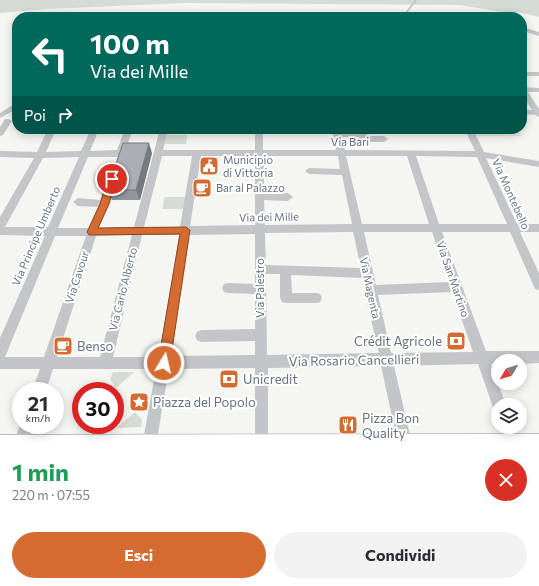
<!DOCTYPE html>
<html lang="it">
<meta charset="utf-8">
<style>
:root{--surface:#fff;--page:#f2f2f3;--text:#2b2b33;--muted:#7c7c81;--accent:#d66b31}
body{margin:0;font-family:Commissioner,sans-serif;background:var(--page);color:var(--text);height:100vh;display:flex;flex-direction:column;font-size:15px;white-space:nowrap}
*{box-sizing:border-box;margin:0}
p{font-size:13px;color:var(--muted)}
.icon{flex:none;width:22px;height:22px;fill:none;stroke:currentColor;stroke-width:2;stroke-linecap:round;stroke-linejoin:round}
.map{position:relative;height:446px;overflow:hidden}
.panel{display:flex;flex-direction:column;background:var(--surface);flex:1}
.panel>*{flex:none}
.hud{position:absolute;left:12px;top:12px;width:515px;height:122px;border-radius:16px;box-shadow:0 2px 10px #0003;background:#00695c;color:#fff;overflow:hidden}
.needle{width:26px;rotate:232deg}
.controls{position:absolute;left:491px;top:354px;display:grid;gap:8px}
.controls a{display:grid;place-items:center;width:36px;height:36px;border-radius:50%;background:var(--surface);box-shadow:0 2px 10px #0003;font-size:20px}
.speed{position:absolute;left:12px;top:382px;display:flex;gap:8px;font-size:20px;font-weight:700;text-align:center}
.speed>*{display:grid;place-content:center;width:52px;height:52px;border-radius:50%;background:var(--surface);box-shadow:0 2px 10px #0003;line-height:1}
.speed small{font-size:10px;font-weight:400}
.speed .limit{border:6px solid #d22;background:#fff;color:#111}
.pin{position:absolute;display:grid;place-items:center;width:34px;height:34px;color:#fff;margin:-17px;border:2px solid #fff;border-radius:50%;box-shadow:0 1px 4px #0007}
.me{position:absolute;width:44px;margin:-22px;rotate:9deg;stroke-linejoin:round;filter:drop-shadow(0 0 3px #0008)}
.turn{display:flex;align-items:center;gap:14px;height:84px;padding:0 12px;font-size:18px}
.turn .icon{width:52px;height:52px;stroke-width:2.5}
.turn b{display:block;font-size:28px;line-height:34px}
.then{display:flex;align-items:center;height:38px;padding:0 12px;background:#0003;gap:8px;font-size:15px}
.round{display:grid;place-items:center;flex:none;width:42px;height:42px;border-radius:21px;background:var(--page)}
.head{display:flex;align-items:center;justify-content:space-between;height:68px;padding:0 12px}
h1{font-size:24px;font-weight:700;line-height:30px;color:#1e9e55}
.action{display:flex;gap:8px;margin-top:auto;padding:8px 12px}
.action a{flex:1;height:46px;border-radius:24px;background:var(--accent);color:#fff;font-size:16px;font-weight:700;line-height:46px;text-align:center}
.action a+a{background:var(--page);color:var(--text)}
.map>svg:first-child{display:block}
</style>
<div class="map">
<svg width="539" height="446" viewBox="0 0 539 446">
<rect width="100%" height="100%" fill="#f5f5f2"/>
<!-- built -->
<path fill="#e5e7e5" d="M 473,129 L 516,129 L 522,136 L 476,136 Z"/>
<!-- green -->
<path fill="#d5dcd3" d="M 0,0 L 539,0 L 539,17 L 519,12 L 515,14 L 460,5 L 184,3 L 47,9 L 0,13 Z
M 166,135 L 187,135 L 186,144 L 164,144 Z
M 165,197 L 187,197 L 185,209 L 162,209 Z
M 113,372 L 134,372 L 116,388 L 110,379 Z
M 135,412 L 142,420 L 141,427 L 117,428 Z"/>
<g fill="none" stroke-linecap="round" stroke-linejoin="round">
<!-- stream -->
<path stroke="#bcc4c9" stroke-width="1.5" d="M 407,17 L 406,13 L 416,0"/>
<defs>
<path id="secondary" d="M 539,434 L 539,446 L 0,446 L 0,435 Z"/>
</defs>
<!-- secondary casing -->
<use href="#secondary" stroke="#b3b7bb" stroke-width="1"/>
<!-- street -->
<path fill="#c3c5c9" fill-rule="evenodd" d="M 522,27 L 539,32 L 539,36 L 522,31 Z
M 522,72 L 539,72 L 539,76 L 522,76 Z
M 522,87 L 539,88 L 539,92 L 528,92 L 539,109 L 539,117 L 535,115 L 522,114 L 522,110 L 532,110 L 522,95 Z
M 14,104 L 17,104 L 17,109 L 0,118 L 0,113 Z
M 5,119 L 8,119 L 12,121 L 3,135 L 0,136 L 0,127 Z
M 48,129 L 56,129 L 46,152 L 81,151 L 91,129 L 99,129 L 90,151 L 117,150 L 125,129 L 133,129 L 123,157 L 88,157 L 58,228 L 89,228 L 98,207 L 78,206 L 73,202 L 78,198 L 100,200 L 107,179 L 112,176 L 117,179 L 109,204 L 99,228 L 134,227 L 160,129 L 168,129 L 163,150 L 255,150 L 255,129 L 263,129 L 263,150 L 336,150 L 333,134 L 290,133 L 286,130 L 340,129 L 341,131 L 363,131 L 366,132 L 368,136 L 384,136 L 388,139 L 384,142 L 364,142 L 361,141 L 359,137 L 342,137 L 345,150 L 475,151 L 467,134 L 411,132 L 407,129 L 473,129 L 484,152 L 539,161 L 539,167 L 486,158 L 517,224 L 539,224 L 539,232 L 520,232 L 539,273 L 539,290 L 535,289 L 510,232 L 442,232 L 486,351 L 539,351 L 539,363 L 520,364 L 520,361 L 498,361 L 498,364 L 491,364 L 506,405 L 498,405 L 498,411 L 494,410 L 478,364 L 394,366 L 412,444 L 411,446 L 399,446 L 398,444 L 381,366 L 268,368 L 268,446 L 256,446 L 255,444 L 255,368 L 169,369 L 156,445 L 142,446 L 156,369 L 53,369 L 46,391 L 32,391 L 40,369 L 0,369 L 0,338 L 45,236 L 0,235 L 0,217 L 34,158 L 0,157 L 0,151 L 37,152 ZM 162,156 L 192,156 L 180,227 L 144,227 ZM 201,156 L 255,156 L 255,225 L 190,226 ZM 264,156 L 338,156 L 340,169 L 309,168 L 305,171 L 309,174 L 342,175 L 352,224 L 265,225 L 264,200 L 288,201 L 293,197 L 288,193 L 264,193 ZM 346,156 L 407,156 L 429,224 L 362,224 ZM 416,156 L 477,157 L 507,224 L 439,224 ZM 79,157 L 48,227 L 5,227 L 43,158 ZM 353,232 L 361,268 L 266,265 L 265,233 ZM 364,232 L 432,232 L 449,282 L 376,285 ZM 255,234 L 255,284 L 228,283 L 224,284 L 222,288 L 224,292 L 228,293 L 255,294 L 255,329 L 201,330 L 197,332 L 195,336 L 197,340 L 201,342 L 255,341 L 255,355 L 171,356 L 189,235 ZM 132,235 L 100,357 L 57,357 L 96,236 ZM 142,235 L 179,235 L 159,357 L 113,357 ZM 55,236 L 86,236 L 44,357 L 5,357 ZM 266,274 L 280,274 L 280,298 L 282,302 L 286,303 L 316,303 L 320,302 L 322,298 L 320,294 L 316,293 L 292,293 L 291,275 L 363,278 L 364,290 L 379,353 L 267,355 ZM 452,292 L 473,352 L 391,353 L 378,295 Z
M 21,422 L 21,425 L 34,425 L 26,446 L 14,446 L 13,444 Z
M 500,427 L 514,427 L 521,446 L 507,446 Z"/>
<!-- secondary -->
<use href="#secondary" fill="#fff" fill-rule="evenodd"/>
</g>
<!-- wall -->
<path fill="#91969c" d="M 152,153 L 140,200 L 112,200 L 107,190 Z"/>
<!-- shaded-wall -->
<path fill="#767a7f" d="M 149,143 L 152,153 L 140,200 L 136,190 Z"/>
<!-- building -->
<path fill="#a9afb5" stroke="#767a7f" d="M 123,143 L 149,143 L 136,190 L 107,190 Z"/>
<!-- route -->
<path fill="#d66b31" stroke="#8b4620" d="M 112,176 L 116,179 L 109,204 L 98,228 L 186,227 L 190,230 L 170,363 L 168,367 L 164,369 L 160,367 L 158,363 L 180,234 L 89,235 L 87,232 L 100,204 L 108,179 Z"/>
<!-- icons -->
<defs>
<symbol id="civic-square" viewBox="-11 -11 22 22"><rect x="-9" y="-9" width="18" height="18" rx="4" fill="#d66b31" stroke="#fff"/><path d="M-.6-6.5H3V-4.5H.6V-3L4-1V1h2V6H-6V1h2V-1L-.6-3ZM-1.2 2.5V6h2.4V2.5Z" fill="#fff"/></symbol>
<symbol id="cafe-square" viewBox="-11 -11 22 22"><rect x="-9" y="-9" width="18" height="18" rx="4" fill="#d66b31" stroke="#fff"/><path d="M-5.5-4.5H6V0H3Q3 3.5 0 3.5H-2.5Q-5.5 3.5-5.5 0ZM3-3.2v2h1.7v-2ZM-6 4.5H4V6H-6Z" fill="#fff"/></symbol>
<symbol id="bank-square" viewBox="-11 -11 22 22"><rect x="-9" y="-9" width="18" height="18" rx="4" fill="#d66b31" stroke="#fff"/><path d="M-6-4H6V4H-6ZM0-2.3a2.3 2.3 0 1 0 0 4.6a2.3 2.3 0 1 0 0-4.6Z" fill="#fff"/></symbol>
<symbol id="sight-square" viewBox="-11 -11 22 22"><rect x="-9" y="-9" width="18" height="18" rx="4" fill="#d66b31" stroke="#fff"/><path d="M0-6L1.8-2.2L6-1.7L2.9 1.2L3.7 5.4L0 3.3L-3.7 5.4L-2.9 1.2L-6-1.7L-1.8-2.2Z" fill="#fff"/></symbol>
<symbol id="restaurant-square" viewBox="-11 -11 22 22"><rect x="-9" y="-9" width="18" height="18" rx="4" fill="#d66b31" stroke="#fff"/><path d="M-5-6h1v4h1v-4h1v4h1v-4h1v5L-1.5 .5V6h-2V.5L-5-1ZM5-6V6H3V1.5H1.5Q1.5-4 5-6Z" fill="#fff"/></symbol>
</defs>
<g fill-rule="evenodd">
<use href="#civic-square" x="198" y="155" width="22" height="22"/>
<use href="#cafe-square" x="191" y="177" width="22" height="22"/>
<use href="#bank-square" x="445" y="330" width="22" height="22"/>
<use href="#cafe-square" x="52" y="335" width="22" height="22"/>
<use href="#bank-square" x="218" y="368" width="22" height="22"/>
<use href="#sight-square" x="128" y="391" width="22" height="22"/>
<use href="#restaurant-square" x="337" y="414" width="22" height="22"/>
</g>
<g text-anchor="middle" stroke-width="4" stroke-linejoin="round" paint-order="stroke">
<!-- street labels -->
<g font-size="11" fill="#667280" stroke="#fff">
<text x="350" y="146">Via Bari</text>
<text transform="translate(511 194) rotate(66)" y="4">Via Montebello</text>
<text transform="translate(269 217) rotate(-1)" y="4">Via dei Mille</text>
<text transform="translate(36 236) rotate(-67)" y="4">Via Principe Umberto</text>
<text transform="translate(77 277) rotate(-72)" y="4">Via Cavour</text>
<text transform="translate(453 279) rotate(71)" y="4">Via San Martino</text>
<text transform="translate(260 288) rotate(-90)" y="4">Via Palestro</text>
<text transform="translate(370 288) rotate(78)" y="4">Via Magenta</text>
<text transform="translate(123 289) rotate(-76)" y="4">Via Carlo Alberto</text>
</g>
<!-- poi labels -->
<g font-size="11" fill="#667280" stroke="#fff" text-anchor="start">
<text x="223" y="164">Municipio<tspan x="223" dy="13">di Vittoria</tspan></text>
<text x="216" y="192">Bar al Palazzo</text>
</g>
<!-- near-poi labels -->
<g font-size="13" fill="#667280" stroke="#fff" text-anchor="start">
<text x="442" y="346" text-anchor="end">Crédit Agricole</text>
<text x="77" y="351">Benso</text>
<text x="243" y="384">Unicredit</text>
<text x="153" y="407">Piazza del Popolo</text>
<text x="362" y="423">Pizza Bon<tspan x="362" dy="15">Quality</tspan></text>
</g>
<!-- near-street labels -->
<g font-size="13" fill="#667280" stroke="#fff">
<text transform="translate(354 360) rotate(-1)" y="5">Via Rosario Cancellieri</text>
</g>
</g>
</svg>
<div class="controls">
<a><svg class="needle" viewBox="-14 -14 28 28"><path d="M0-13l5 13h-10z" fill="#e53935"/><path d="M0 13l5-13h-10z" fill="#7c7c81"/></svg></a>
<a><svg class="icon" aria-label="layers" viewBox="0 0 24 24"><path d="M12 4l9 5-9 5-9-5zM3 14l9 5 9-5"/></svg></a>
</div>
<div class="speed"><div>21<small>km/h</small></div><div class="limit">30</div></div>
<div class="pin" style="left:112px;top:179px;background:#d93025"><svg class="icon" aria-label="arrive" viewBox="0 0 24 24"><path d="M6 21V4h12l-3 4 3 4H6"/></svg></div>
<svg class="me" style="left:164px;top:363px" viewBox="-20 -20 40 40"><circle r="17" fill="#d66b31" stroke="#fff" stroke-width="3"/><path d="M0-11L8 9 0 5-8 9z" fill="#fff"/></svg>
<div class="hud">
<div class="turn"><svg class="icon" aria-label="left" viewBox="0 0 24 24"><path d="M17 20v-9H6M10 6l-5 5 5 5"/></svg><div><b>100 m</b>Via dei Mille</div></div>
<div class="then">Poi<svg class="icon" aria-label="right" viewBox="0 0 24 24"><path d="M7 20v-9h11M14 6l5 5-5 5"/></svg></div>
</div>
</div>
<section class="panel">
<div class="head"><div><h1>1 min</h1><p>220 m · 07:55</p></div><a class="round" style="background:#d93025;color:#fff"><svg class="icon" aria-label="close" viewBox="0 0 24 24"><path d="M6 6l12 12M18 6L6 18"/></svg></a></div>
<div class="action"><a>Esci</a><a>Condividi</a></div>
</section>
